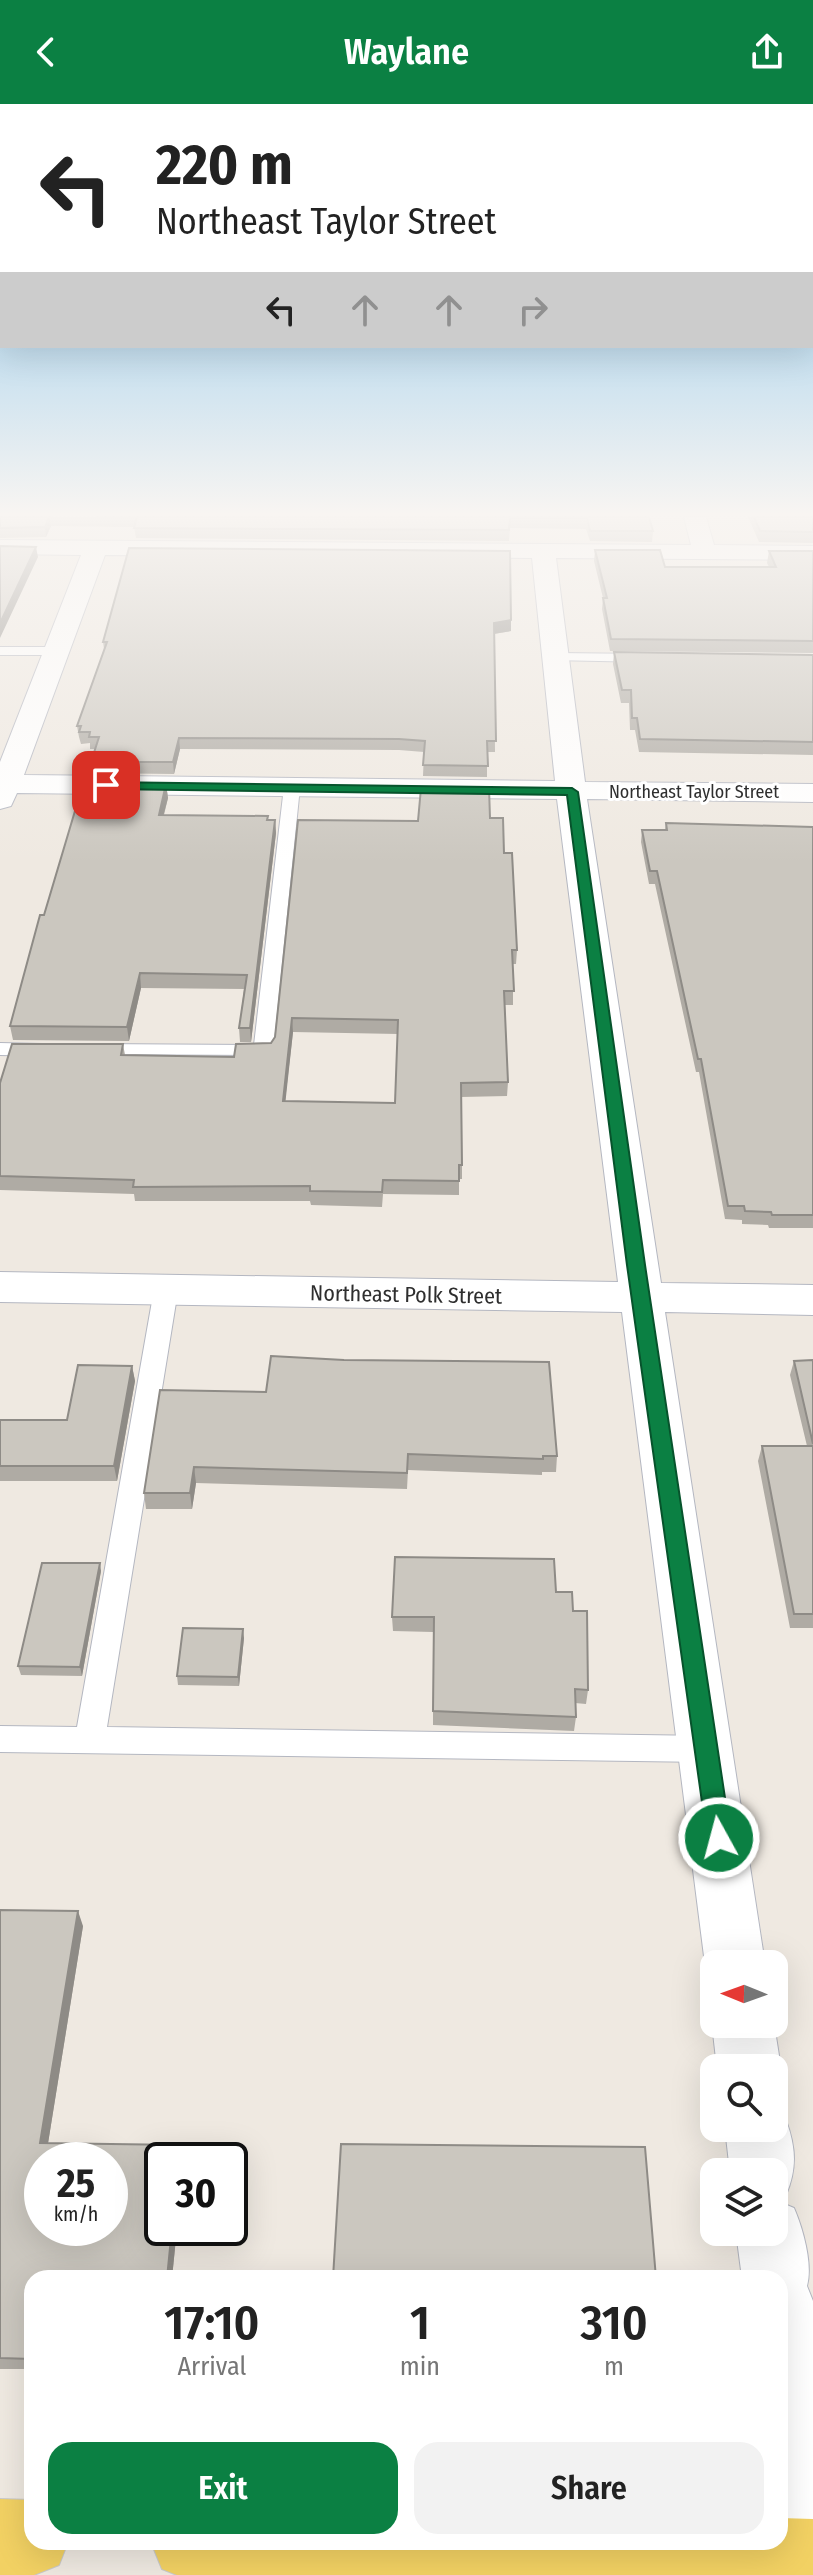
<!DOCTYPE html>
<style>
:root{--surface:#fff;--page:#f2f2f2;--text:#222;--muted:#767676;--accent:#0b8043}
body{margin:0;font-family:"Fira Sans Condensed",sans-serif;background:var(--page);color:var(--text);height:100vh;display:flex;flex-direction:column;font-size:30px;white-space:nowrap}
*{box-sizing:border-box;margin:0}
p{font-size:26px;color:var(--muted)}
.icon{flex:none;width:44px;height:44px;fill:none;stroke:currentColor;stroke-width:2;stroke-linecap:round;stroke-linejoin:round}
.map{position:relative;flex:1;overflow:hidden}
.drawer{position:absolute;left:24px;top:2166px;width:764px;height:280px;display:flex;flex-direction:column;background:var(--surface);border-radius:24px;box-shadow:0 8px 32px #0002}
.drawer>*{flex:none}
.top-card{position:absolute;left:0px;top:0px;width:814px;height:244px;box-shadow:0 8px 32px #0002;background:#fff;color:var(--text);overflow:hidden}
.needle{width:52px;rotate:271deg}
.buttons{position:absolute;left:700px;top:1846px;display:grid;gap:16px}
.buttons a{display:grid;place-items:center;width:88px;height:88px;border-radius:16px;background:var(--surface);box-shadow:0 8px 32px #0002;font-size:40px}
.speed{position:absolute;left:24px;top:2038px;display:flex;gap:16px;font-size:40px;font-weight:700;text-align:center}
.speed>*{display:grid;place-content:center;width:104px;height:104px;border-radius:50%;background:var(--surface);box-shadow:0 8px 32px #0002;line-height:1}
.speed small{font-size:20px;font-weight:400}
.speed .limit{border:4px solid #111;border-radius:12px;background:#fff;color:#111}
.pin{position:absolute;display:grid;place-items:center;width:68px;height:68px;color:#fff;margin:-34px;border-radius:16px;box-shadow:0 4px 12px #0006}
.me{position:absolute;width:88px;margin:-44px;rotate:353deg;stroke-linejoin:round;filter:drop-shadow(0 0 6px #0008)}
.turn{display:flex;align-items:center;gap:28px;height:168px;padding:0 24px;font-size:36px}
.turn .icon{width:104px;height:104px;stroke-width:2.5}
.turn b{display:block;font-size:56px;line-height:68px}
.lanes{display:flex;align-items:center;height:76px;padding:0 24px;background:#0003;justify-content:center;gap:40px;direction:ltr}
.lanes .off{opacity:.35}
.eta{display:flex;justify-content:space-evenly;align-items:center;height:136px;text-align:center}
.eta b{font-size:48px;font-weight:600;line-height:56px}
.primary-button{display:flex;gap:16px;margin-top:auto;padding:16px 24px}
.primary-button a{flex:1;height:92px;border-radius:24px;background:var(--accent);color:#fff;font-size:32px;font-weight:600;line-height:92px;text-align:center}
.primary-button a+a{background:var(--page);color:var(--text)}
header{display:flex;justify-content:space-between;align-items:center;height:104px;padding:0 24px;background:var(--accent);color:#fff;font-size:36px;font-weight:600}
.map>svg:first-child{display:block}
</style>
<header><svg class="icon" aria-label="back" viewBox="0 0 24 24"><path d="M15 5l-7 7 7 7"/></svg>Waylane<svg class="icon" aria-label="share" viewBox="0 0 24 24"><path d="M12 15V3M7 8l5-5 5 5M5 13v7h14v-7"/></svg></header>
<div class="map">
<svg width="813" height="2471" viewBox="0 0 813 2471">
<rect width="100%" height="100%" fill="#efe9e1"/>
<g fill="none" stroke-linecap="round" stroke-linejoin="round">
<defs>
<path id="service" d="M 0,543 L 56,543 L 63,547 L 56,551 L 0,551 Z
M 556,549 L 647,550 L 654,554 L 647,558 L 551,556 L 551,550 Z
M 292,678 L 300,683 L 273,947 L 270,951 L 84,950 L 81,946 L 91,940 L 254,941 L 284,683 Z
M 0,939 L 42,940 L 52,946 L 42,952 L 0,951 Z
M 166,1178 L 174,1180 L 178,1186 L 107,1623 L 707,1632 L 718,1636 L 722,1645 L 718,1654 L 707,1658 L 0,1648 L 0,1622 L 77,1623 L 154,1186 L 158,1180 Z"/>
<path id="minor" d="M 684,413 L 706,413 L 714,441 L 813,442 L 813,456 L 556,454 L 585,678 L 813,680 L 813,698 L 587,695 L 661,1179 L 813,1181 L 813,1211 L 665,1208 L 765,1860 L 714,1860 L 714,1881 L 705,1860 L 622,1208 L 0,1198 L 0,1168 L 618,1178 L 557,695 L 17,689 L 11,702 L 0,705 L 0,658 L 81,451 L 0,450 L 0,436 L 691,441 ZM 105,451 L 532,454 L 555,677 L 24,671 Z
M 714,1915 L 714,1920 L 774,1920 L 781,1964 L 774,1980 L 774,1964 L 717,1964 L 712,1920 Z
M 774,1999 L 780,2001 C 794,2034 800,2058 786,2091 L 775,2096 L 794,2104 C 803,2125 813,2160 807,2182 L 813,2197 L 813,2471 L 797,2471 L 786,2467 L 775,2438 L 780,2438 L 780,2174 L 742,2174 L 736,2128 L 774,2128 L 774,2068 L 730,2068 L 725,2024 L 774,2024 Z"/>
<path id="primary" d="M 0,2395 L 32,2396 L 32,2438 L 68,2438 L 59,2461 L 34,2471 L 0,2471 Z
M 780,2414 L 813,2415 L 813,2471 L 177,2471 L 162,2465 L 151,2438 L 780,2438 Z"/>
</defs>
<!-- service casing -->
<use href="#service" stroke="#b4b7c1" stroke-width="2"/>
<!-- minor casing -->
<use href="#minor" stroke="#b4b7c1" stroke-width="2"/>
<!-- primary casing -->
<use href="#primary" stroke="#c9c9c9" stroke-width="2"/>
<!-- service -->
<use href="#service" fill="#fff" fill-rule="evenodd"/>
<!-- minor -->
<use href="#minor" fill="#fff" fill-rule="evenodd"/>
<!-- primary -->
<use href="#primary" fill="#f2d163" fill-rule="evenodd"/>
</g>
<!-- wall -->
<path fill="#afaba4" fill-rule="evenodd" d="M 0,413 L 649,413 L 653,427 L 652,438 L 590,437 L 586,425 L 510,424 L 509,437 L 136,434 L 134,423 L 51,422 L 46,433 L 0,434 Z
M 748,413 L 813,413 L 813,439 L 759,438 Z
M 595,446 L 665,463 L 769,463 L 767,459 L 769,447 L 813,447 L 813,549 L 610,547 L 602,505 L 603,494 L 594,457 Z
M 511,516 L 511,527 L 494,530 L 495,648 L 487,648 L 487,673 L 423,672 L 424,648 L 399,646 L 180,645 L 174,670 L 93,669 L 91,658 L 95,645 L 90,645 L 90,639 L 81,640 L 79,633 L 77,622 L 104,545 L 103,538 Z
M 614,548 L 813,551 L 813,651 L 639,648 L 635,626 L 630,626 L 629,599 L 621,599 L 613,560 Z
M 166,680 L 168,694 L 164,711 L 275,716 L 276,729 L 251,938 L 240,938 L 239,924 L 244,885 L 141,884 L 129,937 L 13,936 L 10,922 L 44,811 Z
M 490,714 L 504,749 L 517,846 L 516,860 L 513,860 L 513,901 L 505,901 L 508,978 L 507,992 L 461,993 L 462,1061 L 462,1075 L 459,1075 L 459,1091 L 383,1090 L 382,1103 L 311,1101 L 310,1097 L 135,1097 L 134,1090 L 0,1086 L 0,979 L 123,940 L 125,951 L 234,953 L 271,939 L 418,717 ZM 293,928 L 398,930 L 395,999 L 285,997 Z
M 666,719 L 813,723 L 813,1124 L 769,1124 L 768,1121 L 742,1120 L 742,1116 L 725,1115 L 699,968 L 696,968 L 655,780 L 649,780 L 641,738 L 642,726 L 665,726 Z
M 813,1256 L 813,1524 L 790,1524 L 758,1357 L 762,1342 L 807,1342 L 790,1271 L 794,1257 Z
M 132,1262 L 135,1277 L 117,1377 L 0,1377 L 0,1316 L 67,1316 Z
M 160,1286 L 557,1352 L 556,1368 L 542,1368 L 542,1371 L 408,1366 L 407,1385 L 196,1379 L 192,1405 L 146,1405 L 144,1389 Z
M 101,1467 L 82,1572 L 21,1571 L 18,1562 Z
M 556,1488 L 588,1586 L 586,1600 L 575,1599 L 576,1613 L 574,1627 L 433,1621 L 433,1528 L 393,1527 L 392,1513 Z
M 244,1534 L 239,1582 L 178,1581 L 177,1572 Z
M 0,1806 L 83,1822 L 48,2039 L 181,2041 L 185,2054 L 184,2056 L 162,2056 L 162,2124 L 177,2124 L 172,2174 L 32,2174 L 32,2265 L 0,2265 Z"/>
<!-- shaded-wall -->
<path fill="#8e8b86" d="M 49,413 L 51,422 L 46,433 L 45,423 Z
M 36,443 L 38,453 L 0,534 L 0,519 Z
M 511,516 L 511,527 L 493,530 L 494,519 Z
M 179,634 L 180,645 L 174,670 L 173,658 Z
M 166,680 L 168,694 L 160,724 L 159,711 Z
M 275,716 L 276,729 L 251,938 L 250,924 Z
M 140,869 L 141,884 L 129,937 L 127,923 Z
M 292,914 L 293,928 L 284,1011 L 283,997 Z
M 132,1262 L 135,1277 L 117,1377 L 114,1362 Z
M 194,1363 L 196,1379 L 192,1405 L 190,1389 Z
M 100,1459 L 101,1467 L 82,1572 L 80,1563 Z
M 243,1525 L 244,1534 L 239,1582 L 238,1573 Z
M 78,1807 L 83,1822 L 46,2052 L 40,2039 Z
M 181,2041 L 185,2054 L 184,2056 L 180,2056 Z
M 172,2124 L 177,2124 L 172,2174 L 167,2174 Z"/>
<!-- building -->
<path fill="#cbc7bf" stroke="#8e8b86" stroke-width="2" fill-rule="evenodd" d="M 0,413 L 49,413 L 45,423 L 0,424 Z
M 95,413 L 649,413 L 653,427 L 590,427 L 587,414 L 510,414 L 509,426 L 134,424 L 137,413 Z
M 754,413 L 813,413 L 813,428 L 760,427 Z
M 0,442 L 36,443 L 0,519 Z
M 129,444 L 510,447 L 511,516 L 494,519 L 496,637 L 487,637 L 488,662 L 423,661 L 425,637 L 399,635 L 179,634 L 173,658 L 91,658 L 99,633 L 89,633 L 90,628 L 79,628 L 81,622 L 77,622 L 107,538 L 103,538 Z
M 595,446 L 660,446 L 665,463 L 776,463 L 769,447 L 813,447 L 813,537 L 611,535 L 603,494 L 607,494 Z
M 614,548 L 813,551 L 813,638 L 640,635 L 637,614 L 632,614 L 631,586 L 622,586 Z
M 83,680 L 166,680 L 159,711 L 268,712 L 267,716 L 275,716 L 250,924 L 239,924 L 247,871 L 140,869 L 127,923 L 10,922 L 40,811 L 44,811 Z
M 421,684 L 489,684 L 490,714 L 503,714 L 504,749 L 512,749 L 517,846 L 512,846 L 514,887 L 504,887 L 508,978 L 461,979 L 462,1061 L 459,1061 L 459,1077 L 383,1076 L 382,1088 L 310,1087 L 310,1082 L 133,1083 L 134,1076 L 0,1072 L 0,979 L 12,940 L 123,940 L 121,951 L 234,953 L 236,940 L 271,939 L 275,933 L 298,716 L 418,717 ZM 292,914 L 398,916 L 395,999 L 283,997 Z
M 666,719 L 813,723 L 813,1111 L 772,1111 L 771,1108 L 745,1107 L 744,1102 L 728,1102 L 701,955 L 698,955 L 657,767 L 650,767 L 642,726 L 667,726 Z
M 271,1252 L 344,1256 L 549,1258 L 557,1352 L 543,1352 L 543,1355 L 408,1350 L 407,1369 L 194,1363 L 190,1389 L 144,1389 L 160,1286 L 266,1288 Z
M 813,1256 L 813,1340 L 794,1257 Z
M 78,1261 L 132,1262 L 114,1362 L 0,1362 L 0,1316 L 67,1316 Z
M 762,1342 L 813,1342 L 813,1510 L 794,1510 Z
M 395,1453 L 554,1455 L 556,1488 L 572,1488 L 573,1507 L 587,1507 L 588,1586 L 575,1585 L 576,1613 L 433,1607 L 434,1513 L 392,1513 Z
M 42,1459 L 100,1459 L 80,1563 L 18,1562 Z
M 183,1524 L 243,1525 L 238,1573 L 177,1572 Z
M 0,1806 L 78,1807 L 40,2039 L 181,2041 L 180,2056 L 162,2056 L 162,2124 L 172,2124 L 167,2174 L 32,2174 L 32,2255 L 0,2254 ZM 42,2056 L 110,2056 L 110,2124 L 42,2124 Z
M 341,2040 L 645,2043 L 656,2174 L 333,2174 Z"/>
<!-- sky -->
<linearGradient id="sky" x2="0" y2="1"><stop stop-color="#7abfeb"/><stop offset="0.54" stop-color="#f8f5f2"/><stop offset="1" stop-color="#f8f5f2" stop-opacity="0"/></linearGradient>
<rect width="813" height="759" fill="url(#sky)"/>
<!-- route -->
<path fill="#0b8043" stroke="#07532c" stroke-width="2" d="M 102,678 L 572,684 L 578,688 L 645,1161 L 731,1734 L 727,1742 L 719,1745 L 710,1742 L 707,1734 L 627,1161 L 567,691 L 106,685 L 102,684 Z"/>
<g text-anchor="middle" stroke-width="6" stroke-linejoin="round" paint-order="stroke">
<!-- far-street labels -->
<g font-size="18" fill="#2e2e2e" stroke="#fff">
<text x="694" y="694">Northeast Taylor Street</text>
</g>
<!-- street labels -->
<g font-size="22" fill="#2e2e2e" stroke="#fff">
<text transform="translate(406 1190) rotate(1)" y="8">Northeast Polk Street</text>
</g>
</g>
</svg>
<div class="buttons">
<a><svg class="needle" viewBox="-14 -14 28 28"><path d="M0-13l5 13h-10z" fill="#e53935"/><path d="M0 13l5-13h-10z" fill="#767676"/></svg></a>
<a><svg class="icon" aria-label="search" viewBox="0 0 24 24"><circle cx="10" cy="10" r="6"/><path d="M15 15l6 6"/></svg></a>
<a><svg class="icon" aria-label="layers" viewBox="0 0 24 24"><path d="M12 4l9 5-9 5-9-5zM3 14l9 5 9-5"/></svg></a>
</div>
<div class="speed"><div>25<small>km/h</small></div><div class="limit">30</div></div>
<div class="pin" style="left:106px;top:681px;background:#d93025"><svg class="icon" aria-label="arrive" viewBox="0 0 24 24"><path d="M6 21V4h12l-3 4 3 4H6"/></svg></div>
<svg class="me" style="left:719px;top:1734px" viewBox="-20 -20 40 40"><circle r="17" fill="#0b8043" stroke="#fff" stroke-width="3"/><path d="M0-11L8 9 0 5-8 9z" fill="#fff"/></svg>
<div class="top-card">
<div class="turn"><svg class="icon" aria-label="left" viewBox="0 0 24 24"><path d="M17 20v-9H6M10 6l-5 5 5 5"/></svg><div><b>220 m</b>Northeast Taylor Street</div></div>
<div class="lanes"><svg class="icon" aria-label="left" viewBox="0 0 24 24"><path d="M17 20v-9H6M10 6l-5 5 5 5"/></svg><svg class="icon off" aria-label="ahead" viewBox="0 0 24 24"><path d="M12 20V5M6 11l6-6 6 6"/></svg><svg class="icon off" aria-label="ahead" viewBox="0 0 24 24"><path d="M12 20V5M6 11l6-6 6 6"/></svg><svg class="icon off" aria-label="right" viewBox="0 0 24 24"><path d="M7 20v-9h11M14 6l5 5-5 5"/></svg></div>
</div>
<section class="drawer">
<div class="eta">
<div><b>17:10</b><p>Arrival</p></div>
<div><b>1</b><p>min</p></div>
<div><b>310</b><p>m</p></div>
</div>
<div class="primary-button"><a>Exit</a><a>Share</a></div>
</section>
</div>
